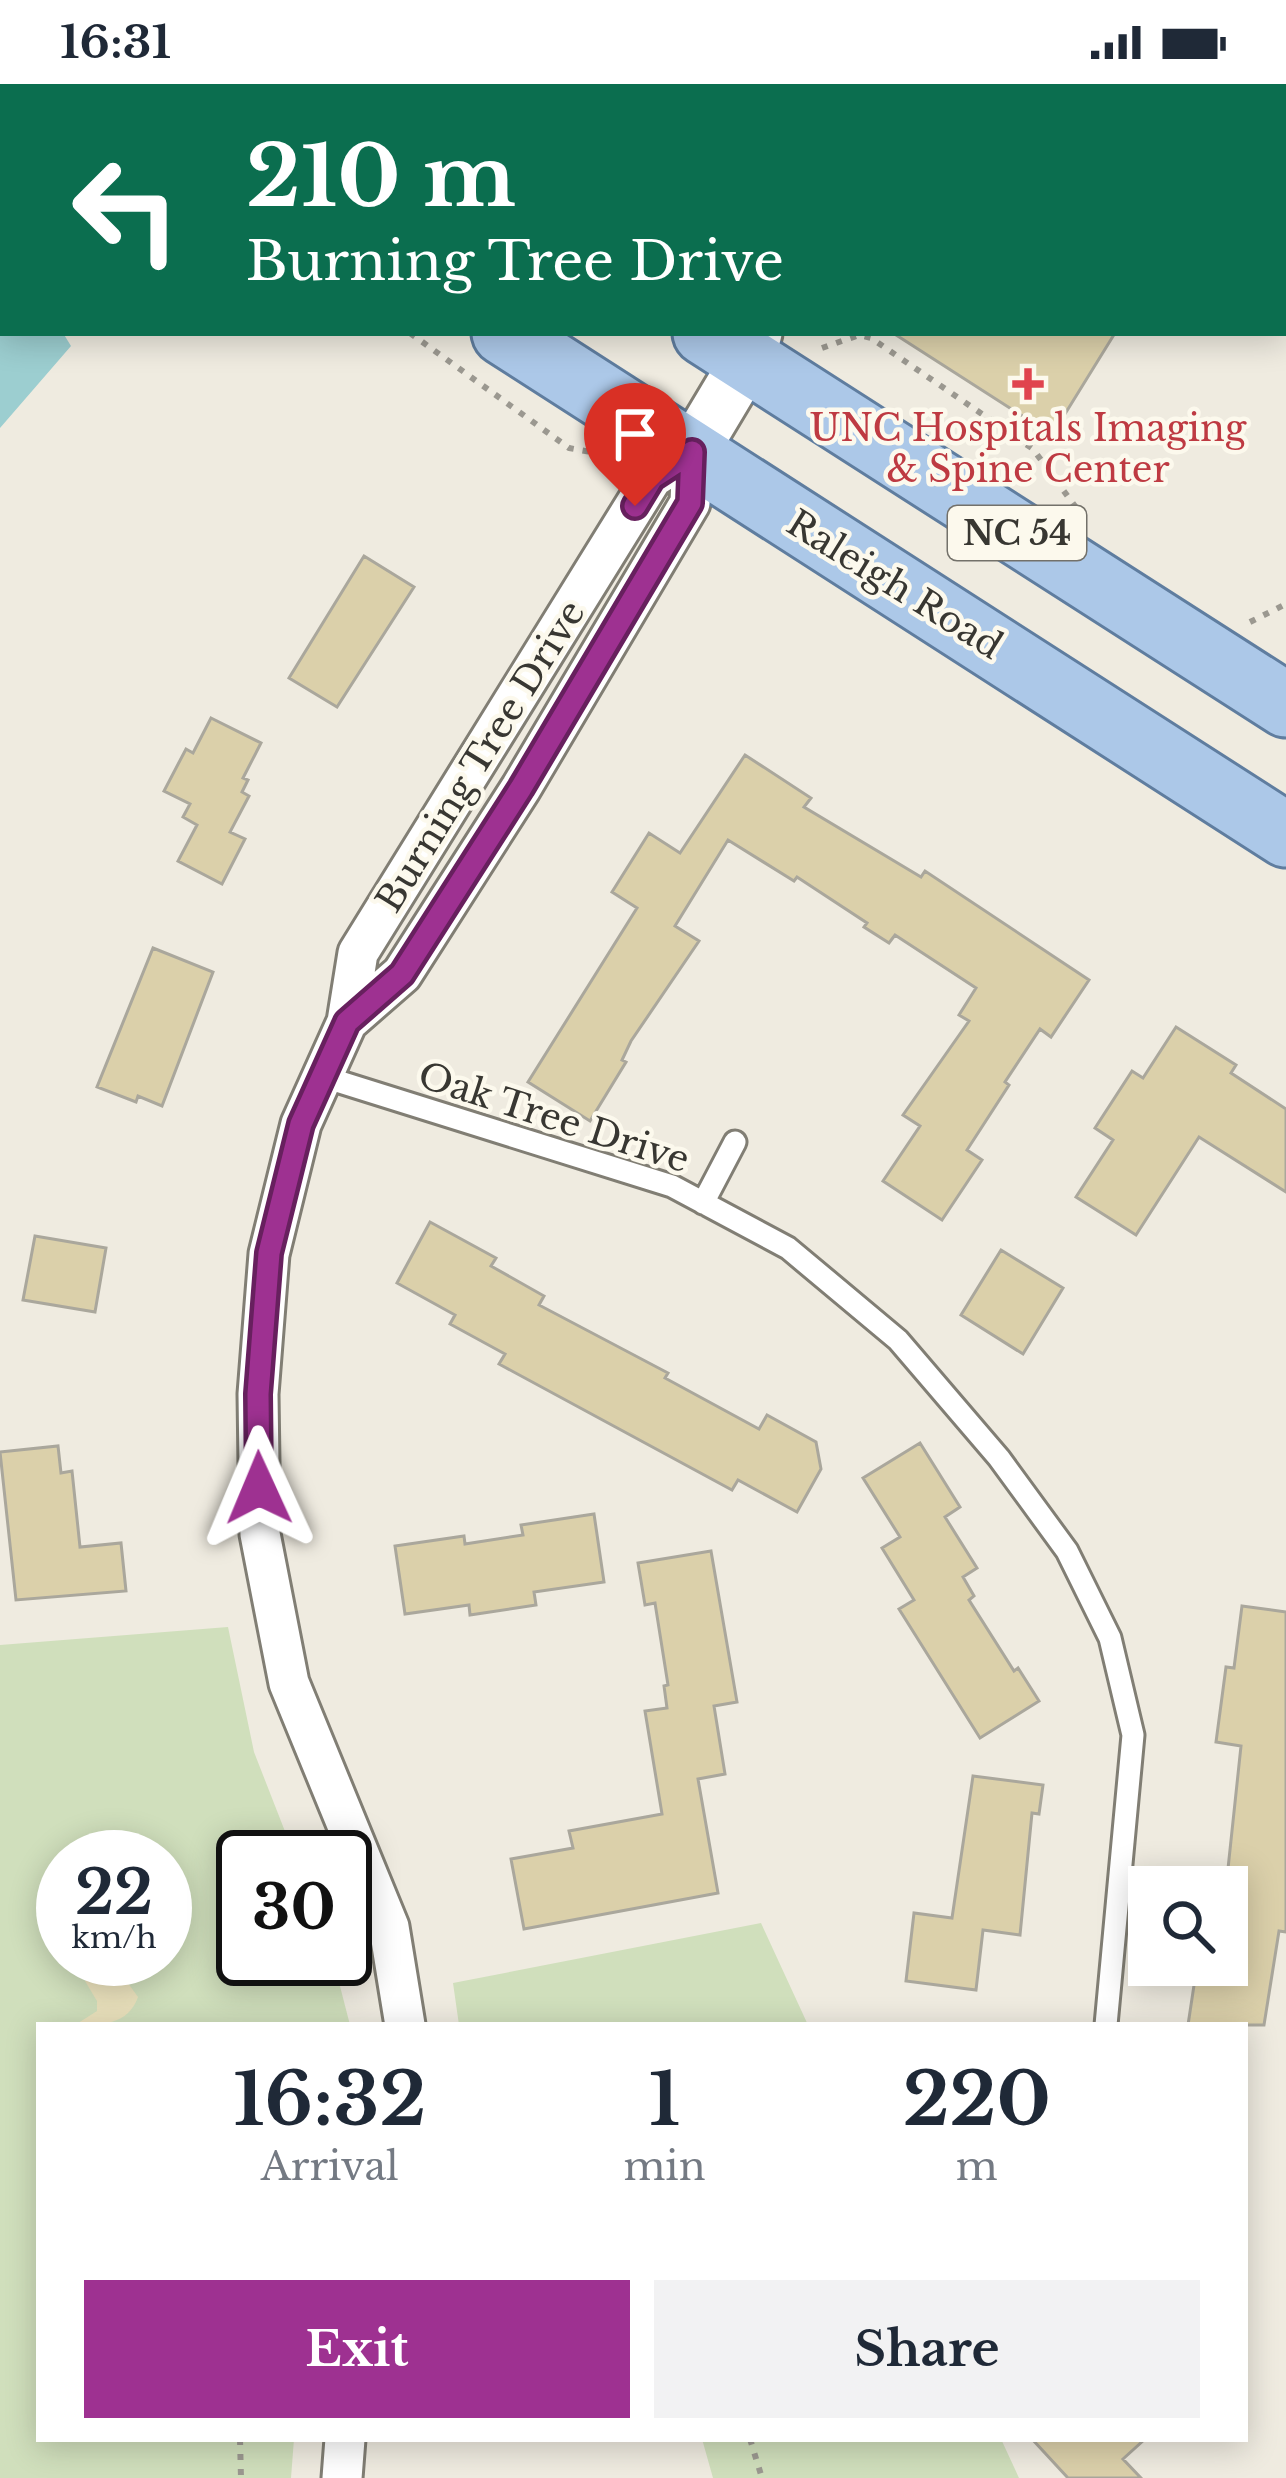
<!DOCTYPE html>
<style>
:root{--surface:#fff;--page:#f2f2f3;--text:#1f2937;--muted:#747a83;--accent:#9e3191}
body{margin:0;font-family:"Libre Baskerville",serif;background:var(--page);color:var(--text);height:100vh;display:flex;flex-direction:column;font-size:45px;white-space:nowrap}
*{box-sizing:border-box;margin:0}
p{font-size:39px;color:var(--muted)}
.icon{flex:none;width:66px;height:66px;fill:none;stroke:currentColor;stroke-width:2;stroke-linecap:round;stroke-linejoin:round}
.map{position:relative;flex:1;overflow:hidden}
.details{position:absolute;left:36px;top:1938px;width:1212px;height:420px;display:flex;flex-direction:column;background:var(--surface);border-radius:0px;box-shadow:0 6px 30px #0003}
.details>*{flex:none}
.guide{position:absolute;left:0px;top:0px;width:1287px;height:252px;box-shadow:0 6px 30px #0003;background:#0b6e4f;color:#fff;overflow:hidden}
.tools{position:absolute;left:1128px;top:1782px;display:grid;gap:24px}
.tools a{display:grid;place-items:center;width:120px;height:120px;border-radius:0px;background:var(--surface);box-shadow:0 6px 30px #0003;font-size:60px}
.speed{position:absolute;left:36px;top:1746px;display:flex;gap:24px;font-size:60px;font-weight:700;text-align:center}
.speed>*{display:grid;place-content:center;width:156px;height:156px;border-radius:50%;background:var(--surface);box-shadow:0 6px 30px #0003;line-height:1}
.speed small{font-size:30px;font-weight:400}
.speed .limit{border:6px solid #111;border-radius:18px;background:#fff;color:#111}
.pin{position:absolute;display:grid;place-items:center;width:102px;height:102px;color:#fff;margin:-123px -51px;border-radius:50% 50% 50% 0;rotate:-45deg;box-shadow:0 0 12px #0007}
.pin .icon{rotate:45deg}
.me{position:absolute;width:132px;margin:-66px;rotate:359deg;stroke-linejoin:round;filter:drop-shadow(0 0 9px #0008)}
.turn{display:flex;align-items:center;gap:42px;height:252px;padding:0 48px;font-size:54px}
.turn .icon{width:156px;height:156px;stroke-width:2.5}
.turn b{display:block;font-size:84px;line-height:102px}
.eta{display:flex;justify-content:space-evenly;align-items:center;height:204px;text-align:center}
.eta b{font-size:72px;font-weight:800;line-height:84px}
.primary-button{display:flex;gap:24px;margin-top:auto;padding:24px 48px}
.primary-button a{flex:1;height:138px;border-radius:0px;background:var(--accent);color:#fff;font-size:48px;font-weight:800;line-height:138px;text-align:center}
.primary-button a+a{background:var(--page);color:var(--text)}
.status{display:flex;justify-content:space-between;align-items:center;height:84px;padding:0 60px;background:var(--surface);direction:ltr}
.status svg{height:33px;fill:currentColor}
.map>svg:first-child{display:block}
</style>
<div class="status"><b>16:31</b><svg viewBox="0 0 49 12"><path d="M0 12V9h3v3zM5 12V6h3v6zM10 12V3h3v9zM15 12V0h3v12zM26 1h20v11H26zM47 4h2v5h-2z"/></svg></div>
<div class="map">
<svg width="1286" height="2394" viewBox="0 0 1286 2394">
<rect width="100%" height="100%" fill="#efebe0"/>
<!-- green -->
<path fill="#d0dfbc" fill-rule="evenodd" d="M 228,1543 L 254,1668 L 295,1773 L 243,1773 L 243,1875 L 333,1875 L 350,1941 L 39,1941 L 39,2355 L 294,2355 L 291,2394 L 0,2394 L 0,1561 ZM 63,1773 L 165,1773 L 165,1875 L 63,1875 Z
M 761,1839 L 808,1941 L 459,1941 L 453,1899 Z
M 702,2355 L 1001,2355 L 1019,2394 L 713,2394 Z"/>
<!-- sand -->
<path fill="#ebe2bd" d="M 104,1875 L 124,1880 L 125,1895 L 138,1913 C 128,1941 102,1941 75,1941 L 97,1927 L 97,1917 L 85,1897 L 90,1885 Z"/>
<!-- water -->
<path fill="#9cced0" d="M 0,204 L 3,249 L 63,249 L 71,262 L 0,344 Z"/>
<!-- building -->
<path fill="#dbd0aa" stroke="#aaa79c" stroke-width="3" d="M 893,249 L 1115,249 L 1052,351 Z
M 364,472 L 414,503 L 337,623 L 289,594 Z
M 211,634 L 261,659 L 243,694 L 248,696 L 242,708 L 249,712 L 230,748 L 245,755 L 222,800 L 178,777 L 197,741 L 183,733 L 190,720 L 164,707 L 186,665 L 193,669 Z
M 745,671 L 811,714 L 804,723 L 921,793 L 925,787 L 1089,896 L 1051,953 L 1040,945 L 1005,998 L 1009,1001 L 967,1066 L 982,1076 L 942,1136 L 883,1097 L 920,1042 L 903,1031 L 969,937 L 959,931 L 976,904 L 895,851 L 889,859 L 864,843 L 867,839 L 797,793 L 794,797 L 728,756 L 675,842 L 699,857 L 631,957 L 622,976 L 626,978 L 590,1037 L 528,998 L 637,824 L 612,808 L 649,749 L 680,769 Z
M 153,864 L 213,888 L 162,1022 L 138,1012 L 136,1018 L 97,1003 Z
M 1176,943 L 1236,981 L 1231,989 L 1286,1025 L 1286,1108 L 1199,1053 L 1136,1151 L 1076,1113 L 1113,1056 L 1095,1044 L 1132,987 L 1143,994 Z
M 430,1138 L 496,1174 L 491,1182 L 544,1212 L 539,1221 L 668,1289 L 665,1294 L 759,1345 L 767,1331 L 816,1358 L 821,1385 L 797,1428 L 738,1396 L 732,1406 L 499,1280 L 505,1270 L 450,1240 L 455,1231 L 397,1199 Z
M 35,1152 L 106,1164 L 95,1228 L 23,1216 Z
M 1001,1166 L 1063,1204 L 1023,1270 L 961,1231 Z
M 920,1359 L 960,1423 L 945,1433 L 977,1484 L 963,1493 L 974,1512 L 969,1516 L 1014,1587 L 1018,1584 L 1039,1617 L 980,1654 L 899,1525 L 914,1516 L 882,1464 L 900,1453 L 863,1394 Z
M 58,1362 L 61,1389 L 72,1387 L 80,1463 L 121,1459 L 126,1507 L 16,1516 L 0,1368 Z
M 594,1430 L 604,1498 L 534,1508 L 536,1521 L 470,1531 L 469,1521 L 405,1530 L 395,1462 L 464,1452 L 465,1460 L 523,1451 L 521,1441 Z
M 711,1467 L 737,1618 L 714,1622 L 725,1690 L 698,1695 L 718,1809 L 524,1845 L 511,1775 L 573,1764 L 569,1747 L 662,1730 L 645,1627 L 667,1624 L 664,1602 L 668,1601 L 655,1519 L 645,1521 L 638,1479 Z
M 1242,1522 L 1286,1528 L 1286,1848 L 1279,1847 L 1264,1941 L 1188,1941 L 1196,1888 L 1202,1889 L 1204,1881 L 1227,1881 L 1227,1794 L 1241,1662 L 1216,1658 L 1226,1583 L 1234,1584 Z
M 973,1692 L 1043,1701 L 1039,1730 L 1032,1729 L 1020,1851 L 983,1846 L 976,1906 L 906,1897 L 914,1829 L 952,1834 Z
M 1032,2355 L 1145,2355 L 1123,2375 L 1141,2394 L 1068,2394 Z"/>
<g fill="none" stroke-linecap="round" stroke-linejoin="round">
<defs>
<path id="service" d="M 324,993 L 672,1102 L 788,1164 L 898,1256 L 999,1374 L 1067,1467 L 1110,1554 L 1133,1651 L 1106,1941
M 703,1119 L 735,1058"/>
<path id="minor" d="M 347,938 L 402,890 L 521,704 L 690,419 L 692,368
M 405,1941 L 389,1843 L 289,1599 L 260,1450 L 258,1310 L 269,1170 L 301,1040 L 347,938 L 358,869 L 652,394 L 692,368
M 342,2394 L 345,2355"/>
<path id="tertiary" d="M 797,3 L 797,0
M 692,368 L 747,276 L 756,249"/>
<path id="primary" d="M 112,0 L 117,3
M 324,0 L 329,3
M 504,249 L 1286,751
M 705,249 L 1286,621"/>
</defs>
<!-- service casing -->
<use href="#service" stroke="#817e74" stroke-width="27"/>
<!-- minor casing -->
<use href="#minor" stroke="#817e74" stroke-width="45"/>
<!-- tertiary casing -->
<use href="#tertiary" stroke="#817e74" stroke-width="57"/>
<!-- primary casing -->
<use href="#primary" stroke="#5f7d9f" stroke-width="69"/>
<!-- path -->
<path stroke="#9b9890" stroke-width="6" stroke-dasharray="6 9" stroke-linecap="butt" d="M 456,0 L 459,3
M 0,73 L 3,74
M 410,249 L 569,364 L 596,369
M 822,264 L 859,251 L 871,254 L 1033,365 L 1077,425
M 1250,538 L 1286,520
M 240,2355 L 241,2394
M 750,2355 L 762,2394"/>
<!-- service -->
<use href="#service" stroke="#fff" stroke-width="21"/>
<!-- minor -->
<use href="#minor" stroke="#fff" stroke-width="39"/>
<!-- tertiary -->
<use href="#tertiary" stroke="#fff" stroke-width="51"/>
<!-- primary -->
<use href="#primary" stroke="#acc8e8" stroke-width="63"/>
</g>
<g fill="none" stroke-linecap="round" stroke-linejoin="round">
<defs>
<path id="route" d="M 259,1404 L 258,1310 L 269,1169 L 301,1040 L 347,938 L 402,890 L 521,704 L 690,419 L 692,368 L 652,394 L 635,422"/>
</defs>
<!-- route casing -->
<use href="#route" stroke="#67205e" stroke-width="30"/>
<!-- route -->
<use href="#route" stroke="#9e3191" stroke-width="21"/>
</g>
<!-- markers -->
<path fill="#e0444e" stroke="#fcf9ed" stroke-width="4.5" d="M1022 282h12v12h12v12h-12v12h-12v-12h-12v-12h12z"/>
<g text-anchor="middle" stroke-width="9" stroke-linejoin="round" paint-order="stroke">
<!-- shield labels -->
<rect fill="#fcf9ed" stroke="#73716a" stroke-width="3" x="948" y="422" width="138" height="54" rx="9"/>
<g font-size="33" font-weight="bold" fill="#383732">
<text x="1017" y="461">NC 54</text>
</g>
<!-- health labels -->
<g font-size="36" fill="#be3a42" stroke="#fcf9ed">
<text x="1028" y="357">UNC Hospitals Imaging<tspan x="1028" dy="41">&amp; Spine Center</tspan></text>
</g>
<!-- street labels -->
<g font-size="36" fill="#383732" stroke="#fcf9ed">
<text transform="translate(895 500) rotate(32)" y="13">Raleigh Road</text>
<text transform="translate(480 672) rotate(-58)" y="13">Burning Tree Drive</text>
<text transform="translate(554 1033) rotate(18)" y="13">Oak Tree Drive</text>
</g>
</g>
</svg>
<div class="tools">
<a><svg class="icon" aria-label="search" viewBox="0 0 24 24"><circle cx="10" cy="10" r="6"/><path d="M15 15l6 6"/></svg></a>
</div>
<div class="speed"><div>22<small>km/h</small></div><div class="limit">30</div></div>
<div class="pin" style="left:635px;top:422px;background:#d93025"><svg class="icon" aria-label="arrive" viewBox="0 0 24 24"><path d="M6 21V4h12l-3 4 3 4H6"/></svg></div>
<svg class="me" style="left:259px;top:1404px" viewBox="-20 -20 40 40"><path d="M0-17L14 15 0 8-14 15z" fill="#9e3191" stroke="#fff" stroke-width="4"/></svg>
<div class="guide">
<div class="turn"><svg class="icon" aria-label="left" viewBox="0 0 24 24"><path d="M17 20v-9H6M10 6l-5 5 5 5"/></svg><div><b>210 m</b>Burning Tree Drive</div></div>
</div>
<section class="details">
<div class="eta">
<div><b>16:32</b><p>Arrival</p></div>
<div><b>1</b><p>min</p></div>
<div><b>220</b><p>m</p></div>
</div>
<div class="primary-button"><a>Exit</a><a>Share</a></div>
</section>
</div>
